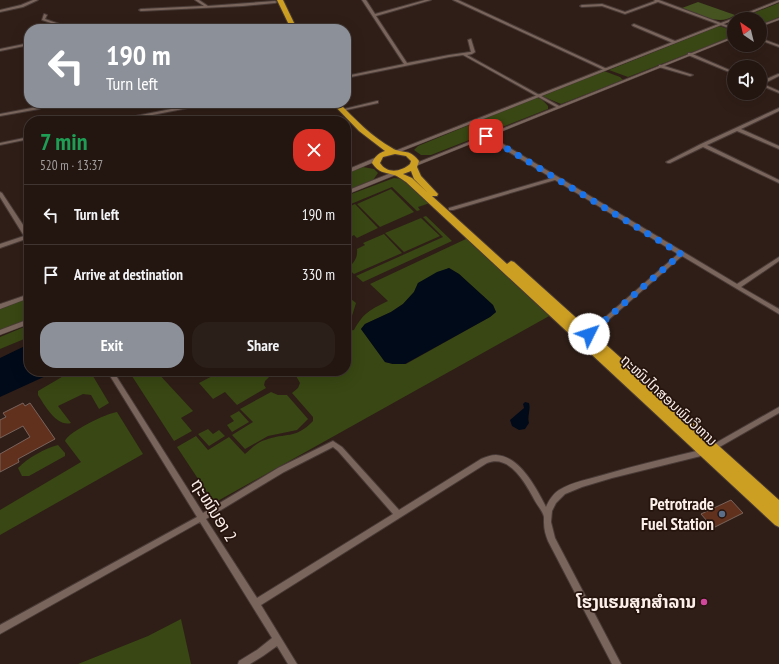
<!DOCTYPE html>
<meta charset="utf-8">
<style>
:root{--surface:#231611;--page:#2b1f1a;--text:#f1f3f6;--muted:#a39f9f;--line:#403531;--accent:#8c9099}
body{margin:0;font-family:"PT Sans Narrow","Noto Sans Lao",sans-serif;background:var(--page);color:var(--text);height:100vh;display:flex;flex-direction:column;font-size:15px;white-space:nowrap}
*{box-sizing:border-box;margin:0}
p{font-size:13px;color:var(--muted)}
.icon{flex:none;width:22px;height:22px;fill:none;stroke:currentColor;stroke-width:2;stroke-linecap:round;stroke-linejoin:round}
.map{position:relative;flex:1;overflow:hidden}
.side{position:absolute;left:24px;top:116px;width:327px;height:260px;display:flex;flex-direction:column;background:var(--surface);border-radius:16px;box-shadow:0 4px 16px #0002,0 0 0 1px var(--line)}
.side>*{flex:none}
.guide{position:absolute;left:24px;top:24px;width:327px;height:84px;border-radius:16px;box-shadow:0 4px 16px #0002,0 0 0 1px var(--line);background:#8c9099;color:#fff;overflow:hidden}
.needle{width:26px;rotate:325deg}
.fabs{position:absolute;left:727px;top:12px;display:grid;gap:8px}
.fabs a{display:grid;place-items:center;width:40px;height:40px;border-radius:50%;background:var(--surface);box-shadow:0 4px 16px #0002,0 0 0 1px var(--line);font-size:20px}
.pin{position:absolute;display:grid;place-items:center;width:34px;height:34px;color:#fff;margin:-17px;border-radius:8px;box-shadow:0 2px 6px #0006}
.me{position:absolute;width:44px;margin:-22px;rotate:49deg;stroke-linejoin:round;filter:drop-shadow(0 0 3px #0008)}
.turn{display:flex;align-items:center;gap:14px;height:84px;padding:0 16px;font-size:18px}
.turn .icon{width:52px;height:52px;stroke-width:2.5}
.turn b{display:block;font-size:28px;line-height:34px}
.round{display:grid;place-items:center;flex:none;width:42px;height:42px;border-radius:16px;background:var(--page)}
.summary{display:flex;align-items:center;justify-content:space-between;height:68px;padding:0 16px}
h1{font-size:24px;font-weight:700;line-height:30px;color:#1e9e55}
.cta{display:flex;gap:8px;margin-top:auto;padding:8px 16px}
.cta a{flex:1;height:46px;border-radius:16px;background:var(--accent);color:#fff;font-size:16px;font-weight:700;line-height:46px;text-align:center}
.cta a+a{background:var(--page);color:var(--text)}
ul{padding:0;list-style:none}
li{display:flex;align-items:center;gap:12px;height:60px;padding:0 16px;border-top:1px solid var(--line)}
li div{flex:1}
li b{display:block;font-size:15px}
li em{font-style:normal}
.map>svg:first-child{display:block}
</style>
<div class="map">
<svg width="779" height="664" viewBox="0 0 779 664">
<rect width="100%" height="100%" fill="#2f1e17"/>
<!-- green -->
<path fill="#384713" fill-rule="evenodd" d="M 779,3 L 779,17 L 760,25 L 760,19 L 738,19 Z
M 719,26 L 734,31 L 734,36 L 628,77 L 609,70 Z
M 604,71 L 620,77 L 623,80 L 561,104 L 542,96 Z
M 534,98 C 541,97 544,102 548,106 L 548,109 L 431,155 L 421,155 L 414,150 L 418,146 Z
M 363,167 L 374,169 L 378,173 L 373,180 L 346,191 L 346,173 Z
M 394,178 L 403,179 L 430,203 L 418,207 L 420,210 L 417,211 L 392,187 L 346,206 L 346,196 Z
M 391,189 L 414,212 L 380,227 L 357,204 Z
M 355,204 L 378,228 L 357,238 L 354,235 L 346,239 L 346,208 Z
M 426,216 L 452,241 L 363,282 L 356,276 L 443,237 L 423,217 Z
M 421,218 L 440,236 L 404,252 L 385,233 Z
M 384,234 L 402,253 L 354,274 L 347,268 C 354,264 358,257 357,249 L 365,245 L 363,243 Z
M 468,238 L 551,315 L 214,503 L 177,447 L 196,436 L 208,450 L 229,437 L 245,454 C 251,449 257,442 265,440 C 286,432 295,440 313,421 L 313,417 L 292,393 L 298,388 L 300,383 L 295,374 L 290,371 L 346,371 L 346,331 L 354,330 C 364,312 370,310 388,301 L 370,284 ZM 449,268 L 459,274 L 493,305 L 496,312 L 490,317 L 406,364 L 393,364 L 385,362 L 361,329 L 365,324 L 391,312 L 403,304 L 414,292 L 418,283 Z
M 346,295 L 356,303 L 351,319 L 346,322 Z
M 29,297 L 29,319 L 0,331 L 0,309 Z
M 29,325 L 29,337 L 0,349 L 0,337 Z
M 72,371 L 90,371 L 109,403 L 99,409 L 91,395 L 83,394 L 58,406 L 71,423 C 57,427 45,406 38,395 L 38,391 Z
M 135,371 L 156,371 L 193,411 L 181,418 L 192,431 L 174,441 L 130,373 Z
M 222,371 L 267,371 L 271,375 L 265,381 L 264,385 L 266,388 L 237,405 L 225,392 L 213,399 L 199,383 Z
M 271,392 L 278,395 L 287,395 L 308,419 L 297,430 L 268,436 L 245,449 L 232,435 L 253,422 L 240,409 Z
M 239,411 L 249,422 L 232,432 L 227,425 L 234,421 L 230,416 Z
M 117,412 L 143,454 L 0,535 L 0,510 L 81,462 L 65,441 C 68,432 107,413 117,412 Z
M 208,429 L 213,434 L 219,430 L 225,436 L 209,446 L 198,434 Z
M 58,445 L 65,453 L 65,456 L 29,476 L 22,476 L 18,468 C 28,458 45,448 58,445 Z
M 181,619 L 191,664 L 78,664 L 148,636 Z"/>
<!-- forest -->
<path fill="#455421" d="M 698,2 L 735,15 C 719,27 699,14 682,8 Z"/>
<!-- water -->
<path fill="#000a19" d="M 449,268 L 459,274 L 493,305 L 496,312 L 490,317 L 405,364 L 393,364 L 385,362 L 361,329 L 365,324 L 391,312 L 403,304 L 414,292 L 418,283 L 437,272 Z
M 29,344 L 29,371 L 53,371 L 48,375 L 0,397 L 0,358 Z
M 525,402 L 529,403 C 531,410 527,416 529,423 L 525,429 L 519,430 L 512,426 L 510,420 L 524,408 L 523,404 Z"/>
<!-- building -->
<path fill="#62311d" stroke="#78635b" d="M 23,403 L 25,406 L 30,403 L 55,439 L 18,459 L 19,462 L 0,472 L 0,454 L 30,437 L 23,426 L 0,438 L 0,420 L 6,417 L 3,413 Z
M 731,500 L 743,513 L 713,528 L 701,514 Z"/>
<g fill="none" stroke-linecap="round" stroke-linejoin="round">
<defs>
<path id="minor" d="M 33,0 L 38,0 L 23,7 L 0,12 L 0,10 L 21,5 Z
M 195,0 L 199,0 L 208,6 L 275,1 L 277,2 L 275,3 L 243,6 L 141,11 L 139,10 L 141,9 L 204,6 Z
M 362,0 L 366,0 L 375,14 L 425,0 L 431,0 L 376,16 L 407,63 L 449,55 L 470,52 L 471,52 L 468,40 L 471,39 L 475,52 L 472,54 L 467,55 L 561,107 L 558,108 L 463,55 L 449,57 L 346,78 L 346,76 L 404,64 Z
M 453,0 L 458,0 L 607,69 L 604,70 Z
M 654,0 L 659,0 L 734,28 L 734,30 L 658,2 L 625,14 L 602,6 L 582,7 L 580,6 L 582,5 L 602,4 L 625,12 L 655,1 Z
M 44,14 L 47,15 L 45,19 L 74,29 L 69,29 L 42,20 Z
M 634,24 L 675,41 L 676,42 L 673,43 L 633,26 L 632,25 Z
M 287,27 L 289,28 L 288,29 L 280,29 Z
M 760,38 L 779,45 L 779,47 L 760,40 Z
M 29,43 L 29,45 L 0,51 L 0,49 Z
M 688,53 L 690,53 L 734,72 L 734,74 L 688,55 Z
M 659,65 L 661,65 L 693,75 L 690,76 L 659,67 Z
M 778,74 L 779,74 L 779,76 L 763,84 L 779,91 L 779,93 L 760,85 L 760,82 Z
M 377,101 L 378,101 L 378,103 L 342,111 L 340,110 Z
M 45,103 L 50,103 L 39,109 L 0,116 L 0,114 L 37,107 Z
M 202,103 L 210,103 L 208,104 L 122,121 L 113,121 L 115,120 Z
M 779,108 L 779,111 L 741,129 L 779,146 L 779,149 L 737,131 L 707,145 L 779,180 L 779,183 L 703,147 L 670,163 L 668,163 L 666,162 L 701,144 Z
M 346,122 L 349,123 L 346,125 Z
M 484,135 L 488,135 L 737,284 L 779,257 L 779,261 L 741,287 L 779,309 L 779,314 L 682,256 L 591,335 L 587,335 L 586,334 L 587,333 L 678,254 L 555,180 L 453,210 L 449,210 L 449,208 L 552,178 L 484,137 Z
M 29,137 L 29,139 L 0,145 L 0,143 Z
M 0,192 L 2,193 L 29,234 L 29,242 L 27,241 L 26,239 L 0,248 L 0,244 L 24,236 L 0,197 Z
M 107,371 L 113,371 L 203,513 L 278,468 L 333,441 L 342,447 L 399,510 L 481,459 C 486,457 491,455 496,455 C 520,456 537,489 546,507 C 549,500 553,494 559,490 C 572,482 589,479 603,475 C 637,465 671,457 705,449 L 707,450 L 709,452 L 707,454 L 705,455 L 612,478 L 582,487 L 565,494 L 556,503 L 552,511 L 551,522 L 555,538 L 621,664 L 612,664 L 548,541 C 546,536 544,530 544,523 C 544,521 544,519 544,517 C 543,512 538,506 535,501 C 526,484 510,454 487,463 L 261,605 L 297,664 L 288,664 L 277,646 L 263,656 L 250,664 L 238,664 L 239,661 L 257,650 L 272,638 L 200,522 L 0,634 L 0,625 L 197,517 ZM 333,447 L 338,451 L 393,514 L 257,598 L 206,519 L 284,472 Z
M 779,407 L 779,413 L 716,449 L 714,450 L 712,449 L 711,447 L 712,445 Z"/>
<path id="tertiary" d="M 779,0 L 779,2 L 737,19 L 734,19 L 734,20 L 397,153 L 393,153 L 392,152 Z
M 779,18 L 779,20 L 760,27 L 760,25 Z
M 734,36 L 734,38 L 416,166 L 412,166 L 411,165 Z
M 377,157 L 379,158 L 379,160 L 346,174 L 346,170 Z
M 396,171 L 398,172 L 398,174 L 346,195 L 346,191 Z
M 29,294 L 29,298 L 0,309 L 0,304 Z
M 29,319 L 29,324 L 0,335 L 0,330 Z"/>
<path id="trunk" d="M 277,0 L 283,0 L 297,29 L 291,29 Z
M 332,103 L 339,103 C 355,119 372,137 392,148 C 403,155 408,147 419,161 L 417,167 L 421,176 L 438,194 L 437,196 L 432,196 L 507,264 L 511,261 L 514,262 L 779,500 L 779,527 L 775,525 L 406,182 C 403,180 398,176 394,175 C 384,172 379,173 372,163 C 375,156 379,153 385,151 L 359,131 ZM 395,154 L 406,156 L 411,161 L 410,164 C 401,172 387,174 380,163 L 383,157 ZM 411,171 L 414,179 L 428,193 L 412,178 L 403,174 Z"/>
</defs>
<!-- minor casing -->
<use href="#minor" stroke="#483a36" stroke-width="2"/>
<!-- tertiary casing -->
<use href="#tertiary" stroke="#483a36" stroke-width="1"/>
<!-- trunk casing -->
<use href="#trunk" stroke="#483a36" stroke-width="2"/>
<!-- minor -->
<use href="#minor" fill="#7a655c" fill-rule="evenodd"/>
<!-- tertiary -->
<use href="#tertiary" fill="#7a655c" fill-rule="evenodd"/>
<!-- trunk -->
<use href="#trunk" fill="#cc9e22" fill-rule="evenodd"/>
</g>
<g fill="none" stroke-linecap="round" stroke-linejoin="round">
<!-- route -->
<path stroke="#1a73e8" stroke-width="7" stroke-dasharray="0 12.6" d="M 486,136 L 681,254 L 589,334"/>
</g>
<!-- markers -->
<circle fill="#5c6f8a" stroke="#25140e" stroke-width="1.5" cx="722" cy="514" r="4"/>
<circle fill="#d1479c" stroke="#25140e" stroke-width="1.5" cx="704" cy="602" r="4"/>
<g text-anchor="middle" stroke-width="3.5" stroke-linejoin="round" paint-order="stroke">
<!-- street labels -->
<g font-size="14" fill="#fbeee9" stroke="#25140e">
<text transform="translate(669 400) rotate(43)" y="5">ຖະໜົນໄກສອນພົມວິຫານ</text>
</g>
<!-- near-poi labels -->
<g font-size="17" font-weight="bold" fill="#fbeee9" stroke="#25140e" text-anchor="end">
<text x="714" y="510">Petrotrade<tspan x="714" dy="20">Fuel Station</tspan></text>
<text x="696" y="608">ໂຮງແຮມສຸກສໍາລານ</text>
</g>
<!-- near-street labels -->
<g font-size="17" fill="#fbeee9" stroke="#25140e">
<text transform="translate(214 510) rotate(58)" y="6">ຖະໜົນອາ 2</text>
</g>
</g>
</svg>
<div class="fabs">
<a><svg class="needle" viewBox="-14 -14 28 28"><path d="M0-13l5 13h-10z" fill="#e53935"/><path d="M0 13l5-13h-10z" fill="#a39f9f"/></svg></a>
<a><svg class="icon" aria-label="sound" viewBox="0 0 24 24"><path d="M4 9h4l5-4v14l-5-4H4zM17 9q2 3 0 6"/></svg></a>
</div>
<div class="pin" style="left:486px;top:136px;background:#d93025"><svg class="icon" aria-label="arrive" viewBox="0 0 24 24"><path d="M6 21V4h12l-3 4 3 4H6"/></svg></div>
<svg class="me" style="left:589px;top:334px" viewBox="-20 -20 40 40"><circle r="19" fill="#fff"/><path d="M0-13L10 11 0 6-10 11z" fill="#1a73e8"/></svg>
<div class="guide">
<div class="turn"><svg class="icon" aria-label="left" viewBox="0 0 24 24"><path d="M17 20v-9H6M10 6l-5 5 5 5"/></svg><div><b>190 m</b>Turn left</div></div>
</div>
<section class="side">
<div class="summary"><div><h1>7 min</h1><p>520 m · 13:37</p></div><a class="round" style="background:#d93025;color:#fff"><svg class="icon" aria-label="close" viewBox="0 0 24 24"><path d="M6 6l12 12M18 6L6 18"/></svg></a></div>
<ul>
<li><svg class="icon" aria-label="left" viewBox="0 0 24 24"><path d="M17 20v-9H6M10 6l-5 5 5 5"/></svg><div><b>Turn left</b></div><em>190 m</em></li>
<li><svg class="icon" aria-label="arrive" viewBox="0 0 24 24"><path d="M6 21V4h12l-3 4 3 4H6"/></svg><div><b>Arrive at destination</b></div><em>330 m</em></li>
</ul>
<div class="cta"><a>Exit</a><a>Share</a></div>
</section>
</div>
